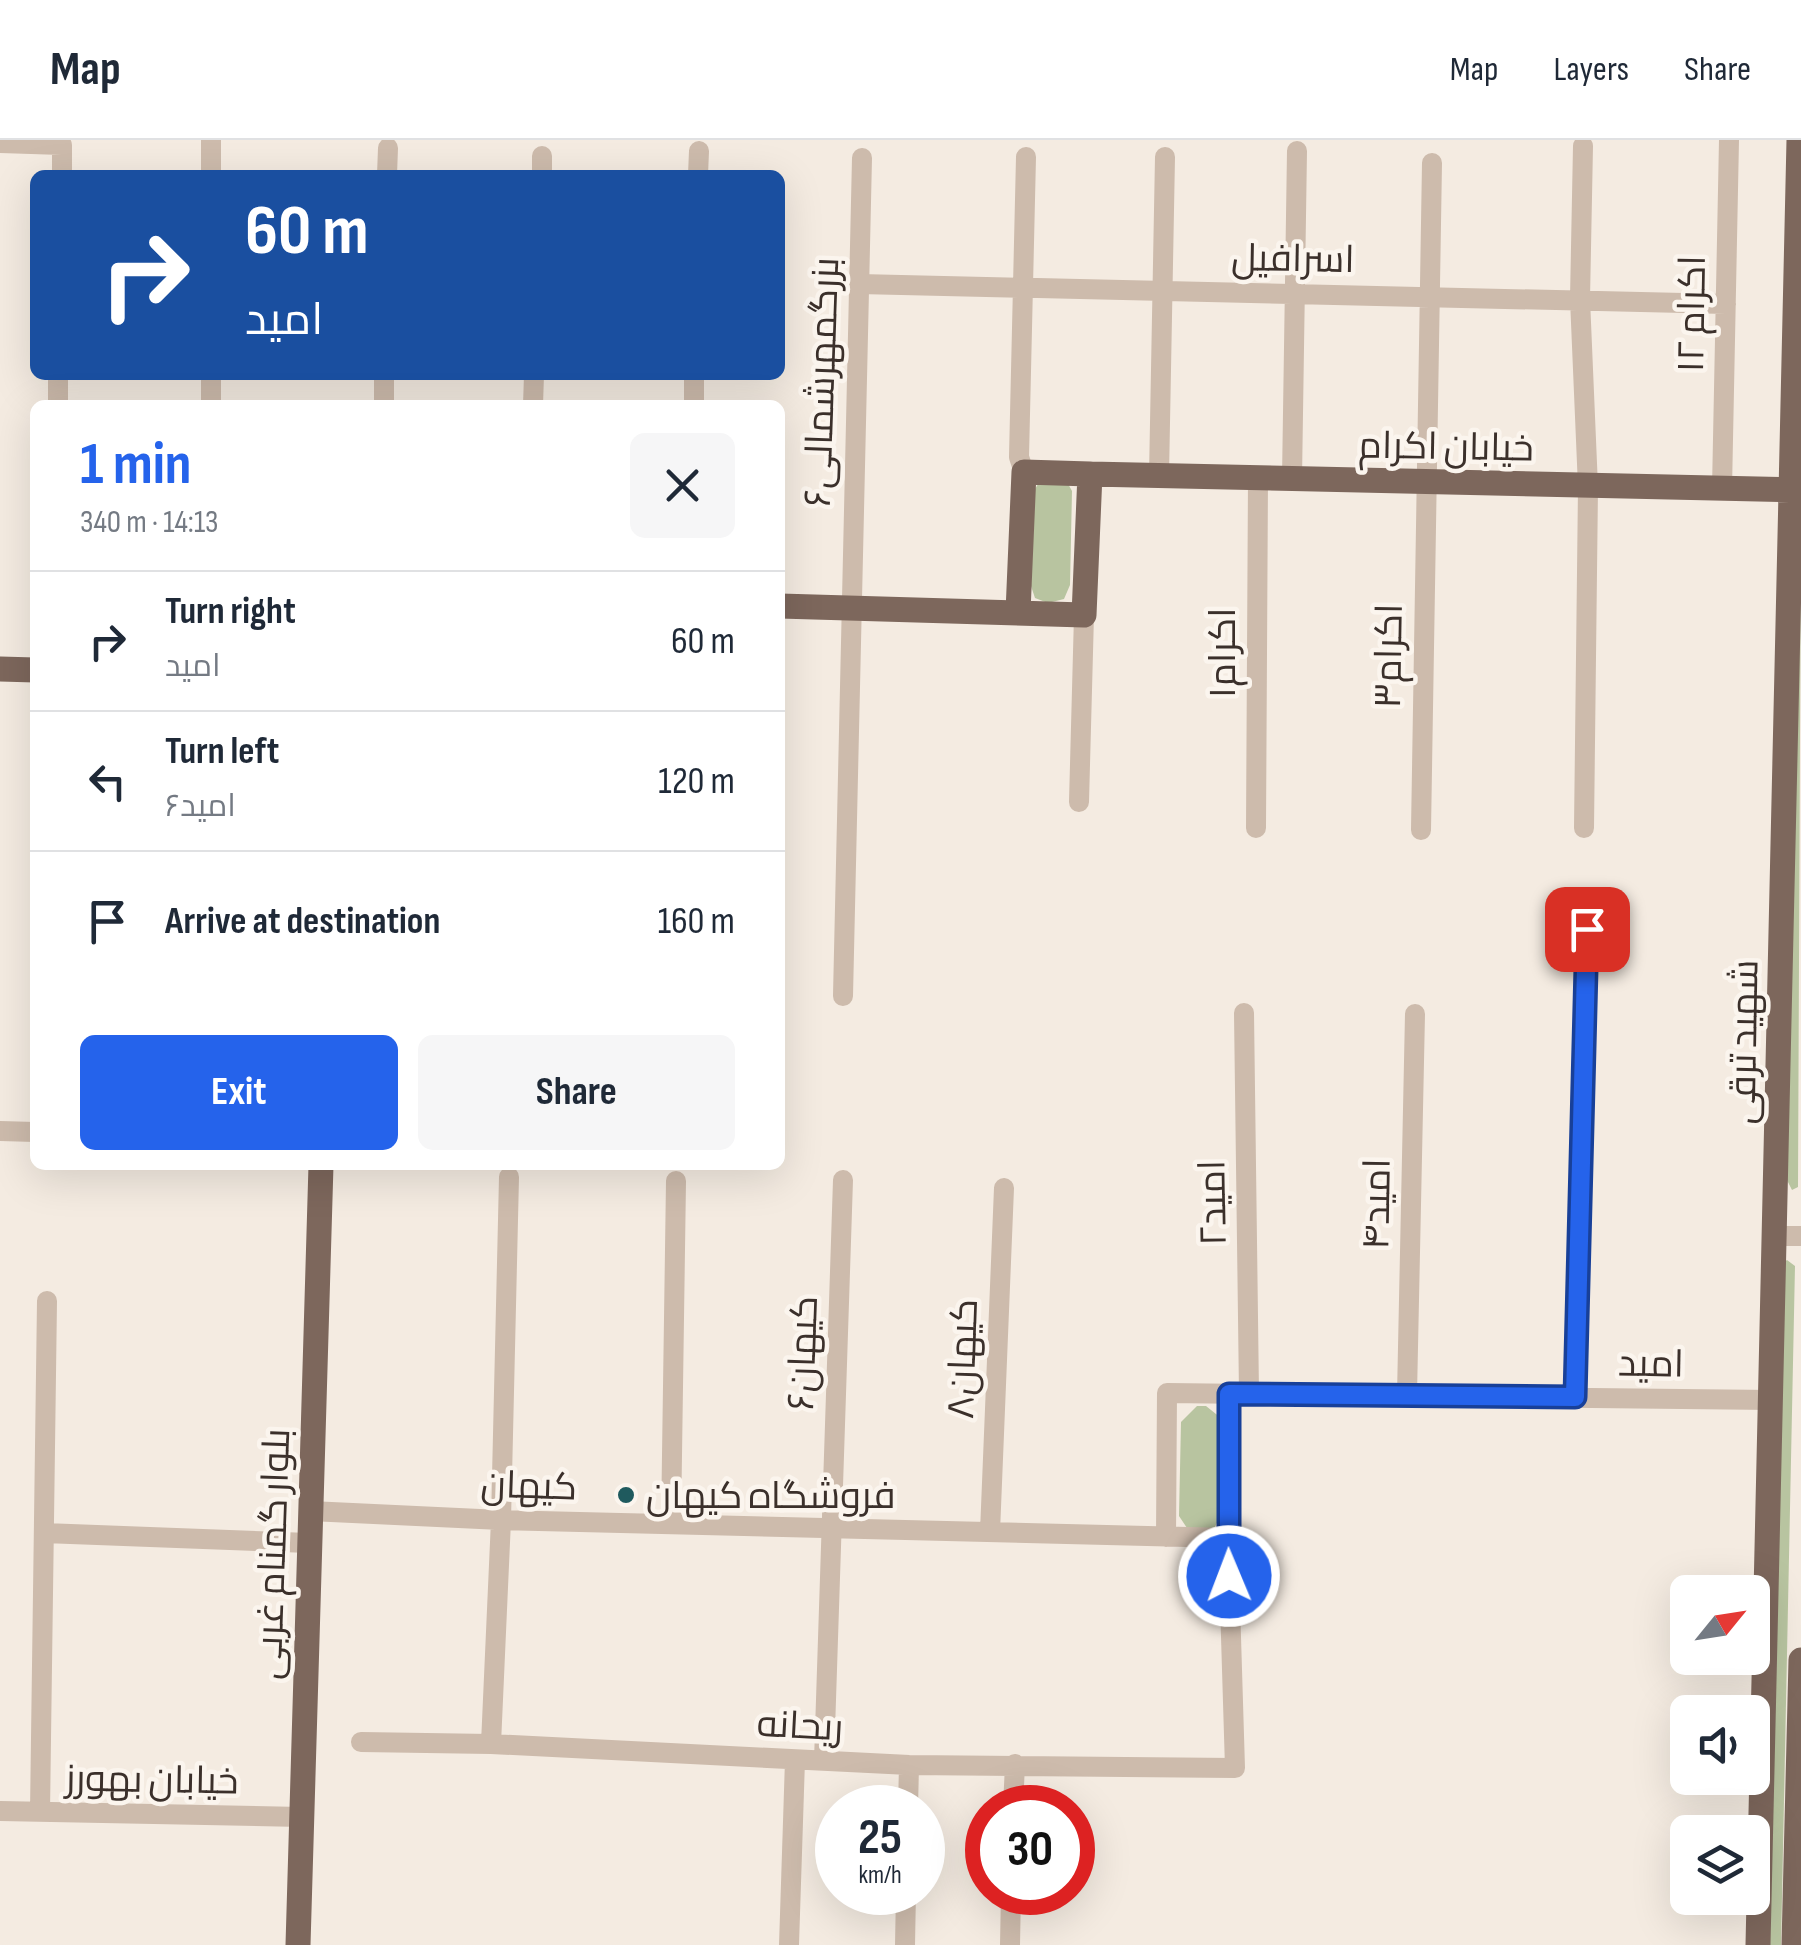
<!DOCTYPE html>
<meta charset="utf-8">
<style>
:root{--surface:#fff;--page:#f6f6f7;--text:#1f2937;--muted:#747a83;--line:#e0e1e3;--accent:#2563eb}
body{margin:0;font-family:"Sofia Sans Condensed",Cairo,sans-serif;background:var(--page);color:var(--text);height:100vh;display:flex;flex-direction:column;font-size:38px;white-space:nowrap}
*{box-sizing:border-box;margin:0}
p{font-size:32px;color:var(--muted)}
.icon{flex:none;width:55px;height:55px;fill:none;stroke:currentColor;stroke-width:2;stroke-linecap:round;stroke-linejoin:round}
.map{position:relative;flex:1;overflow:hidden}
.details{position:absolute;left:30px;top:260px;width:755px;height:770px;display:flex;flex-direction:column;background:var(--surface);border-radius:15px;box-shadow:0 10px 40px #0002}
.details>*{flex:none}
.banner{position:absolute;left:30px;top:30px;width:755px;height:210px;border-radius:15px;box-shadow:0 10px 40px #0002;background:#1a4fa0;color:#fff;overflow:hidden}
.needle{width:65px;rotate:60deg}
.tools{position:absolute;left:1670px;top:1435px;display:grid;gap:20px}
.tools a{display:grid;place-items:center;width:100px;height:100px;border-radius:15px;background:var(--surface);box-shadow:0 10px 40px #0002;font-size:50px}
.speed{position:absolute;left:815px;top:1645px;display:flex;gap:20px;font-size:50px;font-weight:700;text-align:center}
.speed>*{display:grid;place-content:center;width:130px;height:130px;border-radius:50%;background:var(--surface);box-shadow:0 10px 40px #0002;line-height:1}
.speed small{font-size:25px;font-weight:400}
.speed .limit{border:15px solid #d22;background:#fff;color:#111}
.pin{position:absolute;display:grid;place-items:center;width:85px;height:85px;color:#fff;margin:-42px;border-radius:20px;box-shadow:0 5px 15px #0006}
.me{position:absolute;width:110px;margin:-55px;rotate:359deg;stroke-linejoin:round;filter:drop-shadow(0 0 8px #0008)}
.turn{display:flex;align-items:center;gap:35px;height:210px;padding:0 50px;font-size:45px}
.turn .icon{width:130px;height:130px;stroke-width:2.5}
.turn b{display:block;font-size:70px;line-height:85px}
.round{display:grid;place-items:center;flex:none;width:105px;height:105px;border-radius:15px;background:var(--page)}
.headline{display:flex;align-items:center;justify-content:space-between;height:170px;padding:0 50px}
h1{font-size:60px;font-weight:700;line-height:75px;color:var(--accent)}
.action{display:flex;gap:20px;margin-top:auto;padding:20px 50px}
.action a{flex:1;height:115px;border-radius:15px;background:var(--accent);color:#fff;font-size:40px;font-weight:700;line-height:115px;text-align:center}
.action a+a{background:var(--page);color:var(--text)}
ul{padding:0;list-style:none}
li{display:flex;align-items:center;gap:30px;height:140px;padding:0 50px;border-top:2px solid var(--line)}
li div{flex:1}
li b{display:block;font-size:38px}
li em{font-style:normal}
header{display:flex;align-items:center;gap:60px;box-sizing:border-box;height:140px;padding:0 50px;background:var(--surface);border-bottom:2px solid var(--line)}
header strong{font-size:48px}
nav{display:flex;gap:55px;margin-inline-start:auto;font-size:35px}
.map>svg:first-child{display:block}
</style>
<header>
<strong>Map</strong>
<nav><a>Map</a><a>Layers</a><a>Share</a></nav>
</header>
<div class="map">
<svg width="1801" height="1805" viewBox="0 0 1801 1805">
<rect width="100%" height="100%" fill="#f4ebe1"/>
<!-- green -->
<path fill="#b8c4a0" d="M 1040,341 L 1067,342 L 1072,351 L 1070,445 L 1064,459 L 1048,463 L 1035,458 L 1031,446 L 1035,349 Z
M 1801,373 L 1798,1047 L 1792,1050 L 1787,1040 Z
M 1787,1120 L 1795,1126 L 1781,1805 L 1770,1805 L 1782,1124 Z
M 1197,1266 L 1206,1266 L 1221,1278 L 1220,1376 L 1215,1387 L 1204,1393 L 1187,1388 L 1179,1376 L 1181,1282 Z"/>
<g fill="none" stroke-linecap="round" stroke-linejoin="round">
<!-- minor -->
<path stroke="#cdbbac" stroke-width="20" d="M 0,3 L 62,5 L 62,35
M 1583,6 L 1580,159 L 1588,347 L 1584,688
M 211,35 L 211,0
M 387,35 L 388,8
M 542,35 L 542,16
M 698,35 L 699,11
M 859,144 L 1726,164
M 58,265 L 58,235
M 211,265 L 211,235
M 384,265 L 384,235
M 533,265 L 534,235
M 694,265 L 694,235
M 1024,332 L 1019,317 L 1026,17
M 1159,336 L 1165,17
M 1292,339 L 1297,11
M 1722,349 L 1729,0
M 1079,662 L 1084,475
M 1256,688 L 1258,338
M 1421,690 L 1432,23
M 843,856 L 862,18
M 1244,873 L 1249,1253
M 0,991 L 35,992
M 1776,1096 L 1801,1096
M 1407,1255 L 1415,874
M 1575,1257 L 1587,789
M 310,1371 L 501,1380 L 1228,1398 L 1229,1254
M 671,1384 L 676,1041
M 990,1392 L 1004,1048
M 44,1393 L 309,1403
M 1166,1397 L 1167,1253 L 1772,1260
M 361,1602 L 491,1604 L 909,1625 L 1235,1628 L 1228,1398
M 491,1604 L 501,1380 L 509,1037
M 824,1621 L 843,1040
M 908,1668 L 909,1625
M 1013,1668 L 1015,1624
M 0,1671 L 302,1677
M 40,1672 L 47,1161
M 789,1805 L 795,1620
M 905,1805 L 906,1752
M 1010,1805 L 1011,1752"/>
<!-- major -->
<path stroke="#7d675c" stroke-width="25" d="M 1090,334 L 1801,350
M 780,466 L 1084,475 L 1090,334 L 1024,332 L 1018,472
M 0,529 L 35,530
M 298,1805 L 321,1025
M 1758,1805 L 1799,0
M 1794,1805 L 1801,1520"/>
</g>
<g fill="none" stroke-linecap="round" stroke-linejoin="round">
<defs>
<path id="route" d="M 1229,1436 L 1229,1254 L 1575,1257 L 1587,789"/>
</defs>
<!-- route casing -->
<use href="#route" stroke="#184099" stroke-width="25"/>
<!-- route -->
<use href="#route" stroke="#2563eb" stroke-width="18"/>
</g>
<!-- markers -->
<circle fill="#1f5a5e" stroke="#fbf5ee" stroke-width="4" cx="626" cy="1355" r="10"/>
<g text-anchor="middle" stroke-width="9" stroke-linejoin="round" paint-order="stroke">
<!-- street labels -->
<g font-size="38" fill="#3b302b" stroke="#fbf5ee">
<text transform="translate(1293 118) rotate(1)" y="13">اسرافیل</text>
<text transform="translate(1691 174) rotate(-89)" y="13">اکرام ۱۲</text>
<text transform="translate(821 242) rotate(-88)" y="13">بزرگمهرشمالی۶</text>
<text transform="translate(1446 306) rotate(1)" y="13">خیابان اکرام</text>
<text transform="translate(1222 513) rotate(-90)" y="13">اکرام۱</text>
<text transform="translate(1388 516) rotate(-89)" y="13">اکرام۳</text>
<text transform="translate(1743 902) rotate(-89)" y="13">شهید ترقی</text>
<text transform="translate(1212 1063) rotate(-91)" y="13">امید۲</text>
<text transform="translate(1376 1064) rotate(-89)" y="13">امید۴</text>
<text transform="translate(802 1213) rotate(-88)" y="13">کیهان۶</text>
<text transform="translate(962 1219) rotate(-88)" y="13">کیهان۸</text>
<text transform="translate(1651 1223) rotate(1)" y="13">امید</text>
<text transform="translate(529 1345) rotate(2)" y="13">کیهان</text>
<text transform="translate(272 1414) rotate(-88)" y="13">بلوار گمنام غربی</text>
<text transform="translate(800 1585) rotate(3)" y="13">ریحانه</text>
<text transform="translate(152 1639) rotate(1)" y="13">خیابان بهورز</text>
</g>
<!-- poi labels -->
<g font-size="38" fill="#3b302b" stroke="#fbf5ee" text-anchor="start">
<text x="646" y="1368">فروشگاه کیهان</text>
</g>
</g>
</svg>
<div class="tools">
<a><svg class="needle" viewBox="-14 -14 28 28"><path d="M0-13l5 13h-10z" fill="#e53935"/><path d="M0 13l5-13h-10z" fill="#747a83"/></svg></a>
<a><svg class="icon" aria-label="sound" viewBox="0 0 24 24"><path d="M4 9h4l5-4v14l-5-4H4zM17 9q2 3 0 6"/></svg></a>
<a><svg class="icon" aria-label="layers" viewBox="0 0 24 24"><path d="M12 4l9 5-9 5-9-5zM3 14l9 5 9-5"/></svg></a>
</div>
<div class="speed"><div>25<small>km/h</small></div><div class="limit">30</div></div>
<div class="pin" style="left:1587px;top:789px;background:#d93025"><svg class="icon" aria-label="arrive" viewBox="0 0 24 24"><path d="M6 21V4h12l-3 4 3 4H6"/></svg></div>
<svg class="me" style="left:1229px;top:1436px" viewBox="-20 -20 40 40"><circle r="17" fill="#2563eb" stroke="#fff" stroke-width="3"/><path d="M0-11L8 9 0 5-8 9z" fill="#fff"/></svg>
<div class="banner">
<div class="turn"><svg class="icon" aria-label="right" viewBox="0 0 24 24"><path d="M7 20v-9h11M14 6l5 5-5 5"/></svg><div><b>60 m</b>امید</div></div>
</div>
<section class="details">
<div class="headline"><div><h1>1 min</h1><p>340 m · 14:13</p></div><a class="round"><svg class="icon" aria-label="close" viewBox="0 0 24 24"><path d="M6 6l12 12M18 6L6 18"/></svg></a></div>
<ul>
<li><svg class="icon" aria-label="right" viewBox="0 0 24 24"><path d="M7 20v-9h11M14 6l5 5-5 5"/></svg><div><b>Turn right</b><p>امید</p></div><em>60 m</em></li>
<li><svg class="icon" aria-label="left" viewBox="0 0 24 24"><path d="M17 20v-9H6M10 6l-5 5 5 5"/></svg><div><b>Turn left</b><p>امید۶</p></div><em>120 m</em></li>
<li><svg class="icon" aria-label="arrive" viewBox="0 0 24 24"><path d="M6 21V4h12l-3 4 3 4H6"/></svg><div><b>Arrive at destination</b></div><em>160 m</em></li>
</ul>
<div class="action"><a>Exit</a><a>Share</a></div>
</section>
</div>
